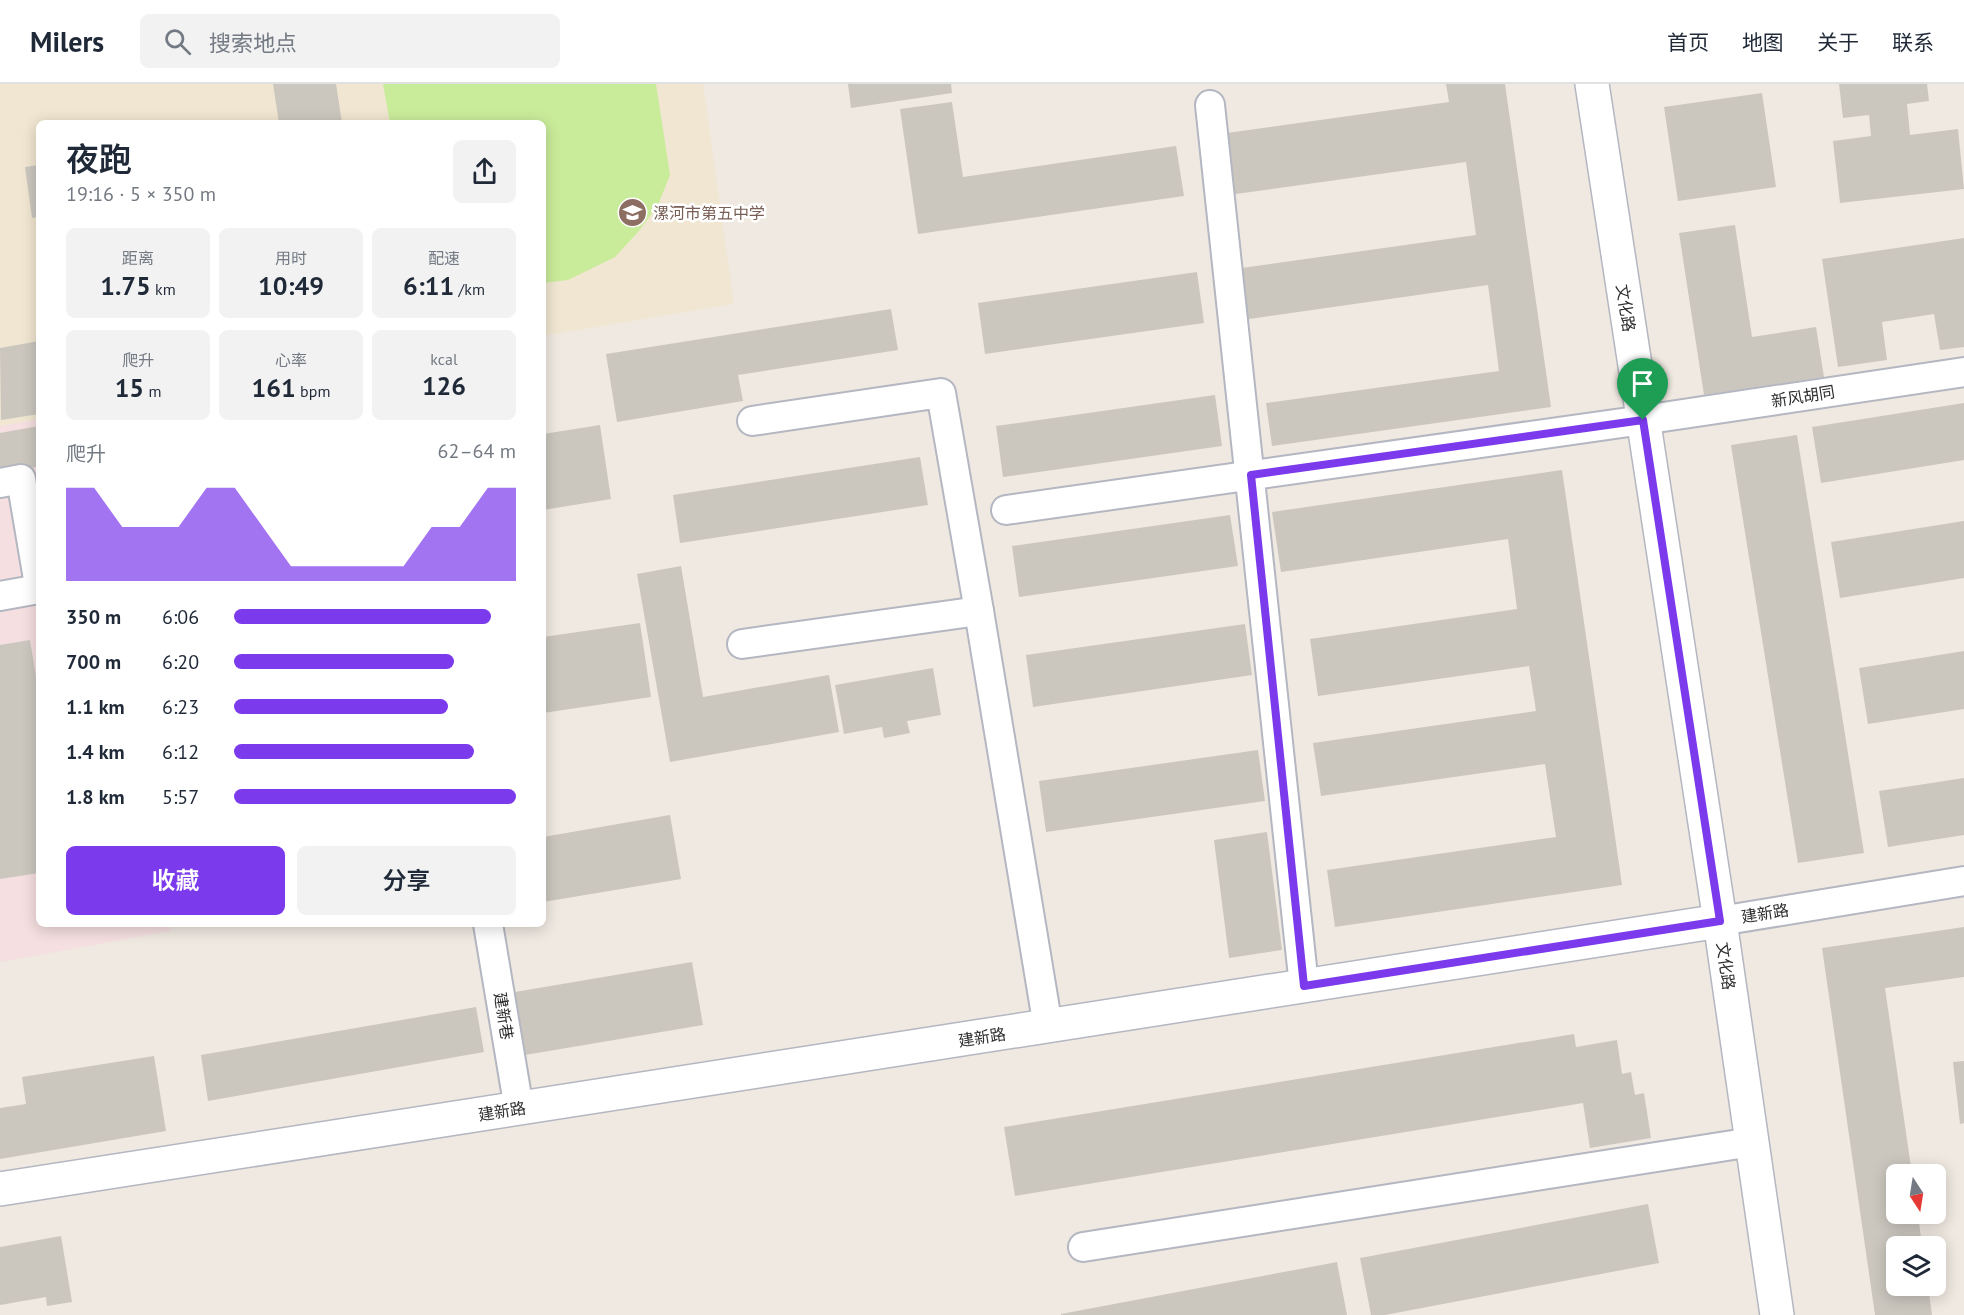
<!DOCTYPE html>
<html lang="zh">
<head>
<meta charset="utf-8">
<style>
	:root { --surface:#fff; --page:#f2f2f3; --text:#1f2937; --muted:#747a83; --line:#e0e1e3; --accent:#7c3aed }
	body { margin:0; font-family:"PT Sans","Noto Sans SC",sans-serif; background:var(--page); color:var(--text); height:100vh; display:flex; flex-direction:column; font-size:22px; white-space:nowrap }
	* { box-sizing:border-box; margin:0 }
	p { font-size:20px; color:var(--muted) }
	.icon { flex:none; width:33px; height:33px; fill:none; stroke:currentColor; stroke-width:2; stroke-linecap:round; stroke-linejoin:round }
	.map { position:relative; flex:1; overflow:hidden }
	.sheet { position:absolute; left:36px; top:36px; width:510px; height:807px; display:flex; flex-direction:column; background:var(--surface); border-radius:9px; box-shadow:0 3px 15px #0003 }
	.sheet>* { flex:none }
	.needle { width:39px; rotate:168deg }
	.controls { position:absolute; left:1886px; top:1080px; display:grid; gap:12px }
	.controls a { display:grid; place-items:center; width:60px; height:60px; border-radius:9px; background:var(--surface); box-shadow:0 3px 15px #0003; font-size:30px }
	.pin { position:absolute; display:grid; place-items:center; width:51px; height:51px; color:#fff; margin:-62px -26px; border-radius:50% 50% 50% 0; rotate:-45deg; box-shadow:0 0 6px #0007 }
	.pin .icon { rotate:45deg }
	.round { display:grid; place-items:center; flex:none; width:63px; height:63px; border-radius:9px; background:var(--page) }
	.overview { display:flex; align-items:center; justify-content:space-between; height:102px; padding:0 30px }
	h1 { font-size:33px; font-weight:600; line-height:45px }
	.metrics { display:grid; grid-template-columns:repeat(3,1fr); gap:9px; height:102px; padding:6px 30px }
	.metrics div { display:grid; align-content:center; border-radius:9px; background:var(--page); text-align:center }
	.metrics b { font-size:26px; font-weight:600 }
	.metrics small { font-size:16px; font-weight:400 }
	.metrics p { font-size:16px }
	.chart { height:168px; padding:12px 30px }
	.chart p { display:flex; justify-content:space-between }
	.chart svg { width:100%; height:108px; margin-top:6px; fill:var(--accent); opacity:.7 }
	.action { display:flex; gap:12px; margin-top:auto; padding:12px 30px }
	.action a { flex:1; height:69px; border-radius:9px; background:var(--accent); color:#fff; font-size:24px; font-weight:600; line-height:69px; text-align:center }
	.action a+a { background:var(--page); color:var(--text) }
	ul { padding:0 30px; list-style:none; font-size:20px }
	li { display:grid; grid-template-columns:96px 72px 1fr; align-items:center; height:45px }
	li i { height:15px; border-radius:8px; background:var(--accent) }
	header { display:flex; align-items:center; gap:36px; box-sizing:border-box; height:84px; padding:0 30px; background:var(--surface); border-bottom:2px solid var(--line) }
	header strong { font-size:28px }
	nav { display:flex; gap:33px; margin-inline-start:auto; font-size:21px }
	.search { width:420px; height:54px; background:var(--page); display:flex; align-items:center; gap:15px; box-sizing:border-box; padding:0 21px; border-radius:9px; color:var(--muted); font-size:22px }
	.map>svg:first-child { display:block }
</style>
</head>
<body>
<header>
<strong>Milers</strong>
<div class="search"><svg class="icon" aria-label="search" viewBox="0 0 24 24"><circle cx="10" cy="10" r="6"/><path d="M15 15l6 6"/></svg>搜索地点</div>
<nav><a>首页</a><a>地图</a><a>关于</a><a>联系</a></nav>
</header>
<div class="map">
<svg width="1964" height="1231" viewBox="0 0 1964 1231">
	<rect width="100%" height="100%" fill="#efe9e1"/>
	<polygon fill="#f0e6d1" points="0,0 703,0 734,220 543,252 543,39 39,39 39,335 0,342"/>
	<polygon fill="#f5dfe0" points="39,335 39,840 170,840 171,847 0,878 0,342"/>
	<polygon fill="#c9ec9a" points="383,0 656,0 670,91 658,121 638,148 615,173 568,196 543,199 543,39 390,39"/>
	<g fill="#cbc7bf">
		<polygon points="273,0 336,0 342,39 279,39"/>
		<polygon points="848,0 951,0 952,9 851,24"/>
		<polygon points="1446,0 1505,0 1551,323 1272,362 1266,319 1499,287 1488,201 1242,236 1235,185 1476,151 1466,78 1229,111 1220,50 1449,18"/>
		<polygon points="1839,0 1927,0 1929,17 1907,20 1910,51 1958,45 1964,105 1840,119 1833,57 1871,52 1869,31 1843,34"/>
		<polygon points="1762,9 1776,103 1678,117 1664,23"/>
		<polygon points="952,18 963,93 1176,62 1184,112 918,150 900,25"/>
		<polygon points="39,81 39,133 32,134 25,83"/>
		<polygon points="1735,141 1752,253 1816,243 1824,293 1704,311 1679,149"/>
		<polygon points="1964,154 1964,263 1940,266 1934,230 1882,238 1887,276 1838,283 1822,175"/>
		<polygon points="1197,188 1204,239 985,270 978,219"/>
		<polygon points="891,225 898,266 738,291 743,317 617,338 606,270"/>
		<polygon points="39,257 39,330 1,336 0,264"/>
		<polygon points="1215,311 1222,362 1003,393 996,342"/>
		<polygon points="1964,319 1964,376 1821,399 1812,343"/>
		<polygon points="600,341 611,415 543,426 543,350"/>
		<polygon points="39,342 39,389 37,383 0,389 0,349"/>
		<polygon points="1797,351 1864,769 1798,779 1731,361"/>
		<polygon points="920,373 928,421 680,459 673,411"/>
		<polygon points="1562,386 1622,801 1335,843 1327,786 1556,753 1545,680 1321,712 1313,659 1536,627 1529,582 1318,612 1310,555 1517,525 1508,455 1281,488 1272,428"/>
		<polygon points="1230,431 1238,482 1019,513 1012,462"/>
		<polygon points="1964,437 1964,494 1840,514 1831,458"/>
		<polygon points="681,482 703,613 829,591 839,648 670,678 637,490"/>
		<polygon points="640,539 651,613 543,629 543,553"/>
		<polygon points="1245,540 1252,591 1033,623 1026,571"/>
		<polygon points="30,556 39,611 39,789 0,795 0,561"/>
		<polygon points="1964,567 1964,625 1868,640 1859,584"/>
		<polygon points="933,584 941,631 907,637 910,649 884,654 882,643 844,650 835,601"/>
		<polygon points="1258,666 1265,717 1046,748 1039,697"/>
		<polygon points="1964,694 1964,751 1888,763 1879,707"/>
		<polygon points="670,731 681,795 543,818 543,753"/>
		<polygon points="1267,748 1282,866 1229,874 1214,756"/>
		<polygon points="1964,843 1964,893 1885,904 1912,1090 1896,1090 1896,1130 1918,1130 1922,1162 1896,1162 1896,1202 1928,1202 1932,1231 1875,1231 1822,864"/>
		<polygon points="692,878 703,941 525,971 515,908"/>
		<polygon points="476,923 484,968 208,1017 201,971"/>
		<polygon points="1574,950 1576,963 1617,956 1622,990 1631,988 1635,1011 1644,1009 1651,1054 1590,1064 1583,1019 1015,1112 1004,1043"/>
		<polygon points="154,972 166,1047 0,1075 0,1024 26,1020 22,993"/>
		<polygon points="1964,977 1964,1039 1960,1040 1953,978"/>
		<polygon points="1648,1120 1659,1179 1385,1231 1371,1231 1360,1174"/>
		<polygon points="61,1152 72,1218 47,1222 46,1213 0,1221 0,1163"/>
		<polygon points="1337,1178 1347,1231 1061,1231 1061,1230"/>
	</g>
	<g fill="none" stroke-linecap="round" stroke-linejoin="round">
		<defs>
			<g id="street">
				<polyline points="1210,21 1304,902"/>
				<polyline points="752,337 941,309 979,527 1048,943"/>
				<polyline points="0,399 21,395 39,501"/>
				<polyline points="1006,426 1643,336 1964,288"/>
				<polyline points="0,512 39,505"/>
				<polyline points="742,560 979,527"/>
				<polyline points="1720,837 1964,797"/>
				<polyline points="488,840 519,1025"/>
				<polyline points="1083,1163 1752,1058"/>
			</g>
			<g id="secondary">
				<polyline points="1592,0 1720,837 1777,1231"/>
				<polyline points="0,1105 1720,837"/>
			</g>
		</defs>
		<use href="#street" stroke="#b4b7c1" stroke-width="32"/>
		<use href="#secondary" stroke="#b4b7c1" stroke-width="36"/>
		<use href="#street" stroke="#fff" stroke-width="28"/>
		<use href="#secondary" stroke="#fff" stroke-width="33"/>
	</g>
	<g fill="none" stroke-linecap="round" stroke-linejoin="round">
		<defs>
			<polygon id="route" points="1643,336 1720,837 1304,902 1251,391"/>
		</defs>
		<use href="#route" stroke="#fff" stroke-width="12"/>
		<use href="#route" stroke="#7c3aed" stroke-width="8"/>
	</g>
	<defs>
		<symbol id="school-disc" viewBox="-11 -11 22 22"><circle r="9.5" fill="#8d6e63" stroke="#fff"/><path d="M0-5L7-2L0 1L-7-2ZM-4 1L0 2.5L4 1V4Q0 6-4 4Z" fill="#fff"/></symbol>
	</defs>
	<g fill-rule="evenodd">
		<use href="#school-disc" x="616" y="112" width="33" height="33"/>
	</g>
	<g text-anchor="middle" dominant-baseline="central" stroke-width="5" stroke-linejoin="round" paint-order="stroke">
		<g font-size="16" fill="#785e54" stroke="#fff" text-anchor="start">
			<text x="653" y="129">漯河市第五中学</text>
		</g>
		<g font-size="16" fill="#2e2e2e" stroke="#fff">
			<text transform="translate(1626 224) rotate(81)">文化路</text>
			<text transform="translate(1803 312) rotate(-9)">新风胡同</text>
			<text transform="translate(1765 829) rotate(-9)">建新路</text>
			<text transform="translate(1726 882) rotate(82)">文化路</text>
			<text transform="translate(504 932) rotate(81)">建新巷</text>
			<text transform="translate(982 953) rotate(-9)">建新路</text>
			<text transform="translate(502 1027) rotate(-9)">建新路</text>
		</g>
	</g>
</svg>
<div class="controls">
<a><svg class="needle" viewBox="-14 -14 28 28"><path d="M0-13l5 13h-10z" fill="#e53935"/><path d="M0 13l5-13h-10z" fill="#747a83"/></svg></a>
<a><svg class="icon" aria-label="layers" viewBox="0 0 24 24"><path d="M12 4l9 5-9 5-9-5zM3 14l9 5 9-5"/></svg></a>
</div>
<div class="pin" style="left:1643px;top:336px;background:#1e9e55"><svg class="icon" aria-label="arrive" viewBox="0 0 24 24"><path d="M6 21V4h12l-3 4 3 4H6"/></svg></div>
<section class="sheet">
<div class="overview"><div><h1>夜跑</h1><p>19:16 · 5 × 350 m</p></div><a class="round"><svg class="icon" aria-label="share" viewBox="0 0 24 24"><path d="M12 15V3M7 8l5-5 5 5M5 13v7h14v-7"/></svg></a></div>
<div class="metrics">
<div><p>距离</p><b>1.75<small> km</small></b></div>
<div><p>用时</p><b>10:49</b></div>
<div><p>配速</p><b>6:11<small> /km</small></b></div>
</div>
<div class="metrics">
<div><p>爬升</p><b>15<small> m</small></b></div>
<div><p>心率</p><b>161<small> bpm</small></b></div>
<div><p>kcal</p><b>126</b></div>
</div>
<div class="chart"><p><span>爬升</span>62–64 m</p>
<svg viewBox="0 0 160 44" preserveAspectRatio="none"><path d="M0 44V6L10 6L20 22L30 22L40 22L50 6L60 6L70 22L80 38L90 38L100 38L110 38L120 38L130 22L140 22L150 6L160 6V44z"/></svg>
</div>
<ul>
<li><b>350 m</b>6:06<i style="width:91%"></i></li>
<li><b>700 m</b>6:20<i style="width:78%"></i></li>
<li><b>1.1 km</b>6:23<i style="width:76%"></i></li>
<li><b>1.4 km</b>6:12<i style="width:85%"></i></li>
<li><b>1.8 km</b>5:57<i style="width:100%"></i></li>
</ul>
<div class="action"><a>收藏</a><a>分享</a></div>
</section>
</div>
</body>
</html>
